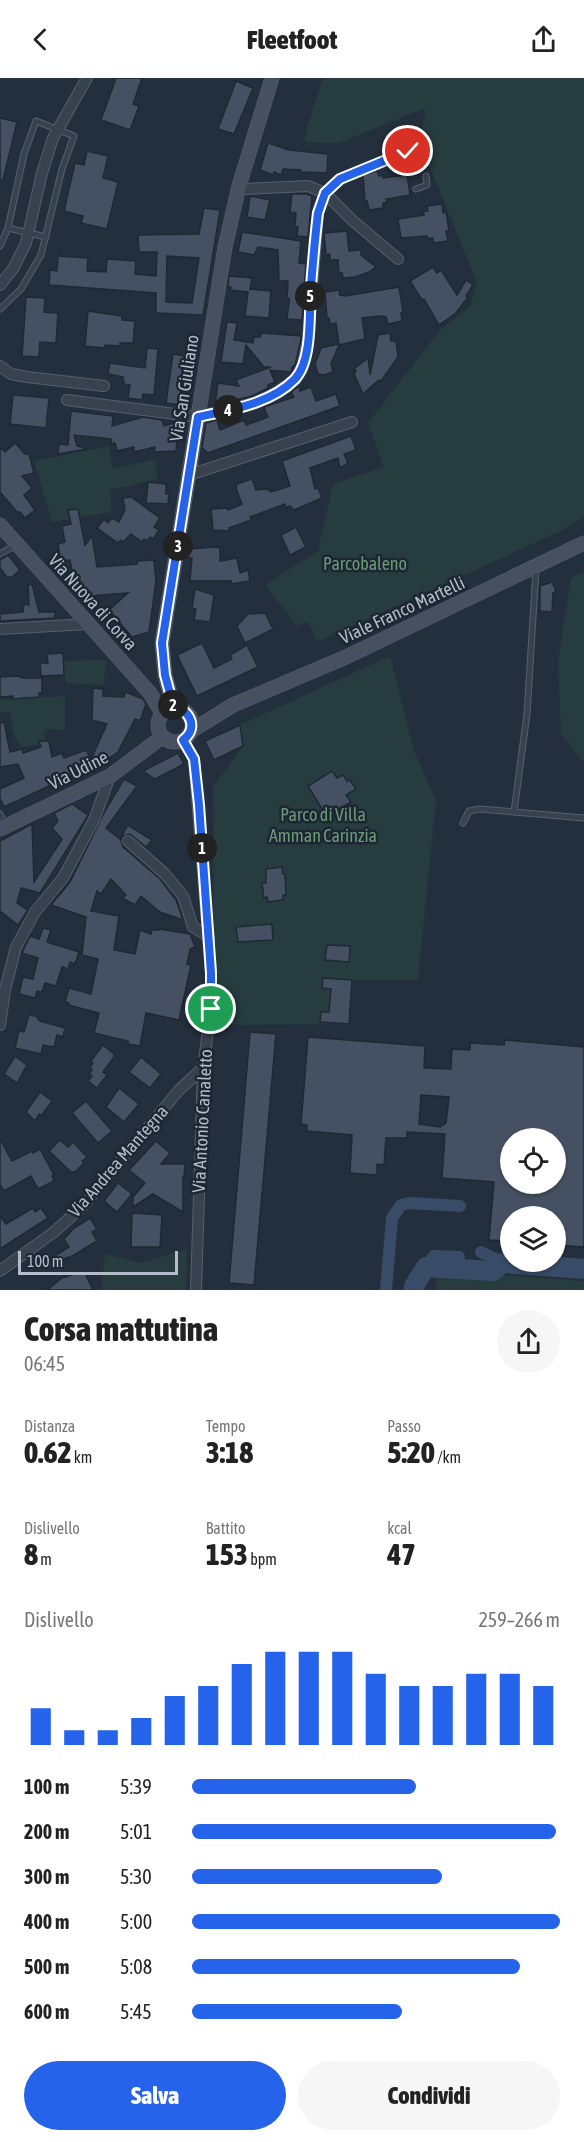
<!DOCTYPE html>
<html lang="it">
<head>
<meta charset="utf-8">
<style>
	:root { --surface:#fff; --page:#f6f6f6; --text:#222; --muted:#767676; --accent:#2563eb }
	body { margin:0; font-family:"Asap Condensed",sans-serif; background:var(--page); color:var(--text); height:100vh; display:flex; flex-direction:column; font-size:22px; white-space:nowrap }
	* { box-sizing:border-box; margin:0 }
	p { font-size:20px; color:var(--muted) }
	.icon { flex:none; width:33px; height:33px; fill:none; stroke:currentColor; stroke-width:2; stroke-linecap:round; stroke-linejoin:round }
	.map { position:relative; height:1212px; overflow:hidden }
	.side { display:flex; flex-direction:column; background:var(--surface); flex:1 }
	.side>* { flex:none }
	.buttons { position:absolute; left:500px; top:1050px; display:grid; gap:12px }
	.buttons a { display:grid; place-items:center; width:66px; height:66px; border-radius:50%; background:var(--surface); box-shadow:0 2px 4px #0004; font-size:30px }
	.scale { position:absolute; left:18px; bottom:15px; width:160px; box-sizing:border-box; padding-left:6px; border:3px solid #b4bcc9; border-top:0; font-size:16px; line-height:21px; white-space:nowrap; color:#b4bcc9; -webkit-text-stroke:4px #1d2633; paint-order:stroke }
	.pin { position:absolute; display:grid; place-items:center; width:51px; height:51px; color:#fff; margin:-26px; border:3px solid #fff; border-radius:50%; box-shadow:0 2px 6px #0007 }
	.km { position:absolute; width:30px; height:30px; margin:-15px; border-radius:50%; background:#222; color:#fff; font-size:16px; line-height:30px; text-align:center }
	.round { display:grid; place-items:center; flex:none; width:63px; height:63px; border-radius:32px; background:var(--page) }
	.head { display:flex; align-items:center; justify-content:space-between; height:102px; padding:0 24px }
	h1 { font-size:33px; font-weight:800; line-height:45px }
	.stats { display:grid; grid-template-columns:repeat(3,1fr); gap:9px; height:102px; padding:6px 24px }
	.stats div { display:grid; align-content:center }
	.stats b { font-size:30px; font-weight:800 }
	.stats small { font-size:16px; font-weight:400 }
	.stats p { font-size:16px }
	.chart { height:168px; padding:12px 24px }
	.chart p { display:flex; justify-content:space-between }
	.chart svg { width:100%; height:108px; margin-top:6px; stroke:var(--accent); stroke-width:6 }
	.primary-button { display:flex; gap:12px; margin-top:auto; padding:12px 24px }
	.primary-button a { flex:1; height:69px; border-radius:36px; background:var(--accent); color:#fff; font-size:24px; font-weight:800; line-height:69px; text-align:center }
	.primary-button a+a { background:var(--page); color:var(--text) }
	ul { padding:0 24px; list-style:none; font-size:20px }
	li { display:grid; grid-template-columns:96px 72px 1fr; align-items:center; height:45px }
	li i { height:15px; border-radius:8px; background:var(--accent) }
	header { display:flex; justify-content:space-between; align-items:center; height:78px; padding:0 24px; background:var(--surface); font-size:27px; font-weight:800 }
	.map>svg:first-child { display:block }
</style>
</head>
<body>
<header><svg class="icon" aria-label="back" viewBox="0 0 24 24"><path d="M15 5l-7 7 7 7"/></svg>Fleetfoot<svg class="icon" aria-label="share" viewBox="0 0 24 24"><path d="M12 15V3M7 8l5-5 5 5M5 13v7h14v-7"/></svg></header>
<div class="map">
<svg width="584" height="1212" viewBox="0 0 584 1212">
	<rect width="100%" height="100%" fill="#242f3e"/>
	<g fill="#263c3f">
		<polygon points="323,0 584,0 584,439 563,452 317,564 308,543 297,548 265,507 318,473 333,406 384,389 402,440 368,345 440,252 470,228 477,205 419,62 426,34 423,31 339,65 305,64 307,49"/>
		<polygon points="109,368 113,391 155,381 157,401 110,412 112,434 52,444 34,383"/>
		<polygon points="584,493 584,685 561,656 558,583 571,500"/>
		<polygon points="390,578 414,672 436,723 418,902 352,902 349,946 214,947 213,709 243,668 240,647"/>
		<polygon points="107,582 103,607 66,605 63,583"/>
		<polygon points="65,618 65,652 44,651 46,666 21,669 12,652 11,635 0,634 0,622"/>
		<polygon points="187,1171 186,1212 101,1212 105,1176 141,1185"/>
		<polygon points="443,1193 584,1203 584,1212 435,1212 437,1196"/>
	</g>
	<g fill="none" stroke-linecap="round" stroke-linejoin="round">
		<g stroke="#394c67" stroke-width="12">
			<polyline points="481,1174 503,1185"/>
			<polyline points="426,1189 434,1178 459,1179"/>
			<polyline points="386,1212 392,1140 401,1127 409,1125 460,1128"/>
		</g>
		<polyline stroke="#394c67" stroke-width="20" points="414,1212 414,1208 426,1189 493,1193 503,1185 584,1191"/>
	</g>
	<g fill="#455162" stroke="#1f2835" stroke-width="1.5" fill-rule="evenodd">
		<polygon points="116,0 142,0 133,26 139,28 130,52 101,42"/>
		<polygon points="236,3 253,10 234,56 218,51"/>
		<polygon points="0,40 17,44 3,102 0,102"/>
		<polygon points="268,65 289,72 328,76 327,95 301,94 301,92 283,91 281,97 274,94 273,97 260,92"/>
		<polygon points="87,73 108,78 103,100 118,104 107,151 81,145 83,138 64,133 75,85 84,87"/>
		<polygon points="377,93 379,98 383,97 383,100 407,97 410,117 386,121 387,124 383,125 383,130 369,132 367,123 365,123 363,97"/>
		<polygon points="292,116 307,116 312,118 308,159 297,158 298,149 295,148 296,135 290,134"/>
		<polygon points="250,118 270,122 265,142 247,139"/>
		<polygon points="442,126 443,135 446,134 449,153 446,153 448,163 433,165 433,160 428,161 427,158 401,160 398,141 424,137 423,134 428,133 427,128"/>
		<path d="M204,130l16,2 -17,105 -47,-2v-20l-107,-8 1,-15 7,1 1,-15 30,2 -1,13 19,1 1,-13 29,2 -1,13 21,2 1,-24h-18l-1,-17 61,-1zM167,178l32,2 -7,45 -26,-1z"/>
		<polygon points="347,153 349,173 361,172 361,177 376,189 369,194 355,199 343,200 342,195 339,195 338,182 330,182 330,176 326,177 324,155"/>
		<polygon points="242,154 301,163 299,185 306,186 302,242 287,241 289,225 289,220 287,220 288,203 279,203 278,172 258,169 254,177 238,174"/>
		<polygon points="433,189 437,195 441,192 457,217 466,202 473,207 466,218 468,219 455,236 439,247 424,221 422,222 410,203"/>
		<polygon points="229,198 252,200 250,211 271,213 269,240 245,238 248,214 230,212 231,209 228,209"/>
		<polygon points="399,209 403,234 401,235 402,243 388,246 386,239 381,238 362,240 365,261 339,267 331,286 333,294 324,297 318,296 315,286 321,270 339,266 336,245 330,246 329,240 327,240 325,214 339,212 340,217 345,218"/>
		<polygon points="26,219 45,220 44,234 58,235 56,265 40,264 39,279 22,278"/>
		<polygon points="88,233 122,238 122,242 135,243 133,265 120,265 120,268 105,267 105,270 85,268"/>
		<polygon points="227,244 237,245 234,262 253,265 254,259 260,259 262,255 301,258 301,261 295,287 292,289 291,294 270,292 275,304 268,307 268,310 252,318 215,327 218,305 239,308 236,302 271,289 264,289 246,267 243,286 221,284"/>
		<polygon points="390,255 391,263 396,263 398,279 381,303 379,302 363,316 354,296 356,293 354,291 368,280 370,297 378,257"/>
		<polygon points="147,270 158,271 154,317 143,316 142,322 128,320 130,307 124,306 123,299 108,296 110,285 145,290"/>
		<polygon points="173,276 190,279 189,301 183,300 180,327 166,325"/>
		<polygon points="299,308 300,313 311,309 316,323 336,316 340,328 208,375 202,370 206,345 217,342 220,352 244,342 246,347 268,339 264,329 294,319 291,314"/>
		<polygon points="13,317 49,320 46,350 10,346"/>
		<polygon points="71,333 113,338 112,348 143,339 162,342 164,348 176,344 178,348 176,373 157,374 154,374 155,369 134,374 134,369 117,373 115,365 111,366 111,361 74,357 77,368 87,371 58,376 59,366 68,367"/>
		<polygon points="351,358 356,372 344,376 348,385 340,390 338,380 310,390 315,411 318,410 322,420 294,432 290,428 286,430 285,426 250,439 251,442 229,450 229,453 213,452 211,431 227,430 228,432 242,426 236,410 237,406 252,401 256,412 267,411 271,414 290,408 282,383"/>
		<polygon points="15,365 25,376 29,376 34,395 22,398 32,410 24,417 35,432 25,440 20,434 18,435 0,414 0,369 5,374"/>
		<polygon points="148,404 166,406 166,416 169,416 168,426 146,425"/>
		<polygon points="131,419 160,440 154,449 159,452 153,461 150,459 147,463 144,461 142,464 131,456 123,464 121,462 118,465 97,450 104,441 108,445 112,440 119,444 125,432 123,420"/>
		<polygon points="78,431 85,467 92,458 97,489 137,486 137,483 154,482 156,503 149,554 132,559 109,532 128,515 91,518 82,524 79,519 75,509 70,482 61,484 58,466 65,464 62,448 71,446 68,432"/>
		<polygon points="296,449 306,469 290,477 281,457"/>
		<polygon points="216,469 220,470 220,483 237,480 240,495 248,492 250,503 232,506 231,503 190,503 192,480 188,480 188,471"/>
		<polygon points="8,477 20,492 12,499 7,499 0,490 0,482"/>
		<polygon points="552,504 556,513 553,515 552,534 540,533 540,508"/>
		<polygon points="32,506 39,534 55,534 55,540 0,543 0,536 23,534 24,526 29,527 28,507"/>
		<polygon points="195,511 214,517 210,544 194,542 196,531 192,530"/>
		<polygon points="265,535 273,551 245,565 237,548 248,536"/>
		<polygon points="202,565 214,590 232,581 230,577 247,567 258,589 197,618 177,577"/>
		<polygon points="63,575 64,597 41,598 40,585 48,585 47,576"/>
		<polygon points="18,598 23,600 42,600 42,615 39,615 39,619 13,621 13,618 0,619 0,599"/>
		<polygon points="93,610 103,611 103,618 124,619 125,614 143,621 146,626 140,643 135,641 118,674 109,680 4,729 0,720 0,711 24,700 18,686 0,689 0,645 4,644 10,674 22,671 23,675 41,669 39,663 49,663 52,679 62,675 64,680 86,672 91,681 107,646 92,642"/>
		<polygon points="240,647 243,668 214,682 205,663"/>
		<polygon points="178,675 184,686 155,701 143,693"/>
		<polygon points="332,693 337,700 343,697 347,703 350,702 356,711 346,717 351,724 327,739 308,708"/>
		<polygon points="124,701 137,708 106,750 120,761 128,747 152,762 146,769 130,756 123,758 121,762 123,769 160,801 176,822 183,842 160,834 141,818 135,827 122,820 126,817 111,801 101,816 97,813 91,833 119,838 114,872 135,876 140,852 151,856 152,852 159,852 159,851 190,856 195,869 190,871 187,886 191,887 179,942 146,935 140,968 128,966 128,963 94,955 99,935 68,927 69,925 65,924 69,910 91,916 98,881 82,877 86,839 51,827 70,804 105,733"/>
		<polygon points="72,726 88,737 87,739 40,815 21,810 17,825 28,832 18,847 0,833 0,763 32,746 34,804 62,761 52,750 58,743 54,735"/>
		<polygon points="282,789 283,796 285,796 286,817 283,817 283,822 268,824 267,819 264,820 262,805 266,805 266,791"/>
		<polygon points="272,846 273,862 238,864 236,849"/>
		<polygon points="43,850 51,852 47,864 79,874 75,886 70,884 68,891 62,889 56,908 45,905 42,914 37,913 35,920 19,916 23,899 33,901 38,880 22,875 30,858 39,861"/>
		<polygon points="327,867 350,868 349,884 325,882"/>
		<polygon points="323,900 352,902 349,946 320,944 321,934 329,934 331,911 322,910"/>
		<polygon points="29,937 36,938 40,943 65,950 63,959 57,957 54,969 43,967 41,976 15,970 19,953 24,954"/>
		<polygon points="250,954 276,956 254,1207 229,1205"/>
		<path d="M308,959l117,9 -1,22 27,1 1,-20 18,1v-7l34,2 1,-5 79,7v200l-29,-2v-29h-45v25l-21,-1 5,-58 -52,-4 3,-44 -38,-2v6h-21l-2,27 -7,-1v11l-27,-2 2,-38 -45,-4v-6l-6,-1zM421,1017l28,2 -3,26 -6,4 -21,-3zM510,1060h45v46h-45z"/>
		<polygon points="103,967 114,976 114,979 103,994 107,997 97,1010 88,1003 92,998 89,996 92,992 90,990 93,985 91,983"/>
		<polygon points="15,978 27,987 17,1005 4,996"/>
		<polygon points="141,979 161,996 150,1010 129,994"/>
		<polygon points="119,1010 139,1026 124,1044 106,1029"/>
		<polygon points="40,1014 52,1023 42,1037 39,1036 35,1043 26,1034"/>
		<polygon points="86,1023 112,1053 98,1065 72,1035"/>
		<polygon points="0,1061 12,1083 32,1073 33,1075 40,1071 54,1097 52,1098 54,1103 38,1111 31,1098 4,1113 0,1107"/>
		<polygon points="60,1062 68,1069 73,1064 87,1079 82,1083 84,1085 75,1094 71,1094 49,1073"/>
		<polygon points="156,1063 170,1075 161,1086 185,1086 184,1099 183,1099 183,1134 153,1116 133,1129 133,1119 145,1105 129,1092"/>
		<polygon points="118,1105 132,1116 117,1134 104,1123"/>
		<polygon points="33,1130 35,1134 41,1130 48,1140 0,1171 0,1138 6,1146"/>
		<polygon points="132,1135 162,1137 160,1169 131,1169"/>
		<polygon points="90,1140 97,1151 92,1154 97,1163 69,1180 68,1179 48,1190 45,1184 69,1169 64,1161 73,1151"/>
		<polygon points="84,1193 93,1212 47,1212 62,1200"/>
	</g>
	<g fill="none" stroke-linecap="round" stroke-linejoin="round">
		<defs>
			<g id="lane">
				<polyline points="416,111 427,107 426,98"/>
				<path d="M325,115l15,-14 68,-28c8,2 12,4 14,12"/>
				<polyline points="8,150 46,159"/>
				<polyline points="0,168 8,150 24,76 36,43 74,58 62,91 41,177 21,211 0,231"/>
				<polyline points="0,476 16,467"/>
				<polyline points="514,734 527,636 536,491"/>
				<polyline points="0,736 6,748"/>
				<polyline points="463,745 469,733 480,731 584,740"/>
			</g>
			<g id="street">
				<polyline points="239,108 246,111 308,108 325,115 352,142 398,181"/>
				<polyline points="0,207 13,191 26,165 42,95 53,60 87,0"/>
				<polyline points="0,288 11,296 27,299 104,308"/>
				<polyline points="67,322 198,339 254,325 274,316 295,302 302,290 308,262 318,134 325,115"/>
				<polyline points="189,397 352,344"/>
				<polyline points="0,551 88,546"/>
				<polyline points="183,662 194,681 211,895 211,931 203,990 196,1212"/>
				<polyline points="128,763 165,796 183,818 193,849 209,859"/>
				<polyline points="0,947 5,912 16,869 35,834 63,800 94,742 110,698"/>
				<polyline points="0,1193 54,1154 84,1127 179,1012 203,990"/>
			</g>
			<g id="secondary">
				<polyline points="0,447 150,615 162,635"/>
				<polyline points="174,630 165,597 162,565 225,169 239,108 272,0"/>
				<circle cx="175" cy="647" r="17"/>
				<polyline points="191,653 233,627 346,579 584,465"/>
				<polyline points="0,751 110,698 162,659"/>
			</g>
		</defs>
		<use href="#lane" stroke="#565f6c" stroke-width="7"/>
		<use href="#street" stroke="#565f6c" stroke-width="12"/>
		<use href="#secondary" stroke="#565f6c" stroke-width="15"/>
		<use href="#lane" stroke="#38414e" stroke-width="5"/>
		<use href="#street" stroke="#38414e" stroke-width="10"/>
		<use href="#secondary" stroke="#465061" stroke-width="14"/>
	</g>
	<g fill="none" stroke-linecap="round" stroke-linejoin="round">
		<defs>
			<path id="route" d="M211,931v-36l-12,-168 -5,-46 -11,-19c11,-8 11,-20 1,-29l-10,-3 -9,-33 -3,-32 36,-226c32,-7 73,-13 97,-38 18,-19 14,-68 16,-93 2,-25 4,-49 7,-73l7,-20 15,-14 68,-28"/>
		</defs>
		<use href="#route" stroke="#fff" stroke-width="12"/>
		<use href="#route" stroke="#2563eb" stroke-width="8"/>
	</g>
	<g text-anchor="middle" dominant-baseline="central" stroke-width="5" stroke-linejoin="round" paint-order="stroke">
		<g font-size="18" fill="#b4bcc9" stroke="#1d2633">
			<text transform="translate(184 310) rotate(-81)">Via San Giuliano</text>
			<text transform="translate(93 524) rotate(48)">Via Nuova di Corva</text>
			<text transform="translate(402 532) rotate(-25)">Viale Franco Martelli</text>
			<text transform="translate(78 692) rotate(-27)">Via Udine</text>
			<text transform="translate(202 1043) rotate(-87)">Via Antonio Canaletto</text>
			<text transform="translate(118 1083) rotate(-49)">Via Andrea Mantegna</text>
		</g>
		<g font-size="18" fill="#6b9a76" stroke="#1d2633">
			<text x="365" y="485">Parcobaleno</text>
			<text x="323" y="736">Parco di Villa<tspan x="323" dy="21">Amman Carinzia</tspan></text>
		</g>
	</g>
</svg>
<div class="buttons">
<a><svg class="icon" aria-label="locate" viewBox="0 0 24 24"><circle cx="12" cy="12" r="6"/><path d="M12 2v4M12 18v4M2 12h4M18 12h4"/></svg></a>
<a><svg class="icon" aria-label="layers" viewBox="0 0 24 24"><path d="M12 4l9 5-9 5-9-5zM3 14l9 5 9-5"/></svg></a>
</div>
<div class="scale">100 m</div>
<div class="pin" style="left:211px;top:931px;background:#1e9e55"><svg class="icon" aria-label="arrive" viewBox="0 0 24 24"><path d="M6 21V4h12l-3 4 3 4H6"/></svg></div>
<div class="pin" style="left:408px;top:73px;background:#d93025"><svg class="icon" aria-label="check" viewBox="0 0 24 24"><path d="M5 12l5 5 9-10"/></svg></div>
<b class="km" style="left:202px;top:770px">1</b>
<b class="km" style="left:173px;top:627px">2</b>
<b class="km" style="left:178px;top:468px">3</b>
<b class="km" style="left:228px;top:332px">4</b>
<b class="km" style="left:310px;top:218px">5</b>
</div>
<section class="side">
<div class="head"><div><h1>Corsa mattutina</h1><p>06:45</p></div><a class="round"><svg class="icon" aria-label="share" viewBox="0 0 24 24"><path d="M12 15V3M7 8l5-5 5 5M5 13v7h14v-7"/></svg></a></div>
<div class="stats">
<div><p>Distanza</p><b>0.62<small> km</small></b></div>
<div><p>Tempo</p><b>3:18</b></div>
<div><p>Passo</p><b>5:20<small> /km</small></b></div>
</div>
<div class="stats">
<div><p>Dislivello</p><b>8<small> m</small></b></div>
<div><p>Battito</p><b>153<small> bpm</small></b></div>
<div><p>kcal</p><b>47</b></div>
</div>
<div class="chart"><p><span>Dislivello</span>259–266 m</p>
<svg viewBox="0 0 160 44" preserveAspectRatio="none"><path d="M5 44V29M15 44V38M25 44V38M35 44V33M45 44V24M55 44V20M65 44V11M75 44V6M85 44V6M95 44V6M105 44V15M115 44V20M125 44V20M135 44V15M145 44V15M155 44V20"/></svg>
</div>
<ul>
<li><b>100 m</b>5:39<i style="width:61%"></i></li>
<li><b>200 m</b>5:01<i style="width:99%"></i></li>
<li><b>300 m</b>5:30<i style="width:68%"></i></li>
<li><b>400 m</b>5:00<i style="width:100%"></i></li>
<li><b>500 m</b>5:08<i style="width:89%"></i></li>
<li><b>600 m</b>5:45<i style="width:57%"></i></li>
</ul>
<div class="primary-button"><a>Salva</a><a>Condividi</a></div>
</section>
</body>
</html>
